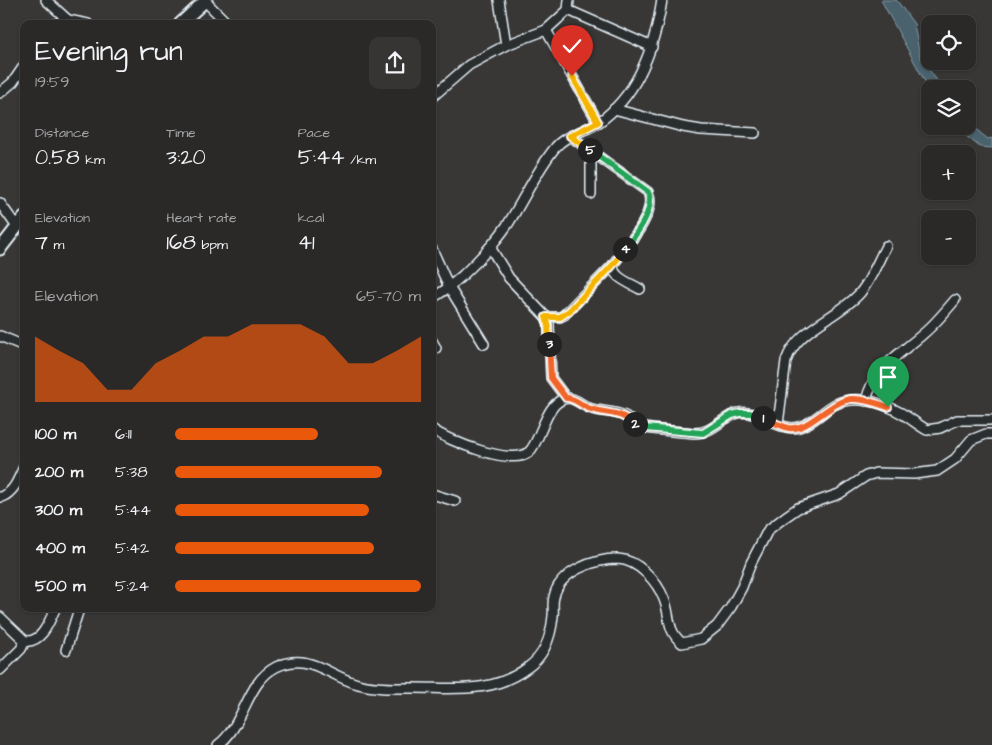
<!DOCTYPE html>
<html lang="en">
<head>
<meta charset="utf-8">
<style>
	:root { --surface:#2a2928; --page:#363534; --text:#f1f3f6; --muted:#a5a6a8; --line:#464545; --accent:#ea580c }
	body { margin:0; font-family:"Architects Daughter",sans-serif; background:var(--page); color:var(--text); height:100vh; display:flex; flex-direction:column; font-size:19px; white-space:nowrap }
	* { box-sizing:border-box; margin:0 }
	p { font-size:16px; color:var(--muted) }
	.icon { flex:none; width:28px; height:28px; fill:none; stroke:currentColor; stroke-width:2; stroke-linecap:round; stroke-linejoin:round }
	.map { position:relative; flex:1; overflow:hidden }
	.side { position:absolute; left:20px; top:20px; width:416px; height:592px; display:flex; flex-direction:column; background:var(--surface); border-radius:10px; box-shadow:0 1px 4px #0004,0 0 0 1px var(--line) }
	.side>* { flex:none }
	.buttons { position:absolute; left:921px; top:15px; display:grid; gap:10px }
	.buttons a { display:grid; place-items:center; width:55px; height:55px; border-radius:10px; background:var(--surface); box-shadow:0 1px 4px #0004,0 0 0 1px var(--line); font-size:25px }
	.pin { position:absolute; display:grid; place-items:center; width:42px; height:42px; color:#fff; margin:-51px -21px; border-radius:50% 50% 50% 0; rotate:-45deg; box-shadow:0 0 5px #0007 }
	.pin .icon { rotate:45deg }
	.km { position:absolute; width:25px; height:25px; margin:-12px; border-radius:50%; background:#222; color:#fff; font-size:14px; line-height:25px; text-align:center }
	.round { display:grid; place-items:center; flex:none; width:52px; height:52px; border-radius:10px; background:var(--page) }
	.overview { display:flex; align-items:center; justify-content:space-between; height:85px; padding:0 15px }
	h1 { font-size:28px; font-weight:600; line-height:38px }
	.metrics { display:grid; grid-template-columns:repeat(3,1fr); gap:8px; height:85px; padding:5px 15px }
	.metrics div { display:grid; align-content:center }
	.metrics b { font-size:21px; font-weight:600 }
	.metrics small { font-size:14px; font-weight:400 }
	.metrics p { font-size:14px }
	.chart { height:140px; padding:10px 15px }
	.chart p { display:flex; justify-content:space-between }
	.chart svg { width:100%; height:90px; margin-top:5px; fill:var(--accent); opacity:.7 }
	ul { padding:0 15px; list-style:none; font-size:16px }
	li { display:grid; grid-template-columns:80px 60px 1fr; align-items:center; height:38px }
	li i { height:12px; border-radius:6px; background:var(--accent) }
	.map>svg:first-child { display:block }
</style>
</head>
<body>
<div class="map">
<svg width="992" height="745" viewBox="0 0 992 745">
	<rect width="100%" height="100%" fill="#383736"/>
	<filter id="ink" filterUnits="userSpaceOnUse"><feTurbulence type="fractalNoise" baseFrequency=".02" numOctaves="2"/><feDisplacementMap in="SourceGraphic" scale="10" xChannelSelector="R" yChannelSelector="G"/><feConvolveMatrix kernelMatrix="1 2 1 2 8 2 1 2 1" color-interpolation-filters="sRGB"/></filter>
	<g filter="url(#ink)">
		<g fill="#49626e" stroke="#899ba5">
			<polygon points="881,0 896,0 898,2 914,24 920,57 943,89 930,89 930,91"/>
			<polygon points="968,118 979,132 988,139 992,138 992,148 980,147 956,128 955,126 968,126"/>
		</g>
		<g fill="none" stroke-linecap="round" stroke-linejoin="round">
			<defs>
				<g id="minor">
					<polyline points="46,0 68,20"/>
					<polyline points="499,0 506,45"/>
					<polyline points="205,1 228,24"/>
					<polyline points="568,10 652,47"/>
					<polyline points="55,24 68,20 88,24"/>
					<polyline points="546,30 598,122"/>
					<polyline points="0,93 13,82 24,66"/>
					<polyline points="432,97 469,65 506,45 546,30 568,10 569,0"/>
					<polyline points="614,109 683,127 701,130 755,133"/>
					<path d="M570,136l78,56c10,21 -22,55 -34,71 -5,13 16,20 26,26"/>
					<polyline points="591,151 591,194"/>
					<polyline points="0,203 17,227"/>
					<polyline points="490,247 509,278 546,317 549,324 551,378 566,398"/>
					<polyline points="432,249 449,287 484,344"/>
					<path d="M432,298c12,-6 21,-14 31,-23 17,-16 32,-32 45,-51 16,-25 28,-52 46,-75 11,-15 31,-17 45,-27 40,-28 56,-76 63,-122"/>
					<polyline points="546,317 560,317 564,315 612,266"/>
					<polyline points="0,336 24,346"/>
					<polyline points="432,341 436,348"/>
					<path d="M866,401c8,-34 32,-45 57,-67 12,-10 22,-22 32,-34"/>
					<path d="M778,424l8,-63c11,-33 52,-43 74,-68 11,-13 18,-32 26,-47"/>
					<path d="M432,429c16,12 81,38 97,23 13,-12 16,-52 39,-54 8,0 16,9 24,11 10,3 23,2 33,7 6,4 9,9 16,11 16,4 36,4 53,6 20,0 26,-15 44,-20 19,-4 36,15 55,15 14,-1 25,-12 36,-20 21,-15 51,-7 72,5 9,5 17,12 26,17l13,-2 17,-8h35"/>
					<polyline points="432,494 455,501"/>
					<path d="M0,497h2c13,-6 16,-18 22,-30"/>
					<path d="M0,617l25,24c17,2 24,-19 30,-32"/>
					<polyline points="66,650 79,609"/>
					<polyline points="0,670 21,649 25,641"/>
					<path d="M218,745c27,-20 28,-63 58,-78 33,-16 52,9 82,17 18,5 38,4 56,4 41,0 78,6 113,-20 18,-12 24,-31 26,-52 1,-7 -1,-13 1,-19 5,-26 41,-38 64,-38 20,1 39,22 46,40 7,17 2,31 18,44l19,-4 16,-13 14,-19 11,-20 9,-24 17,-33 17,-13 13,-9 41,-14 27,-18 10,-3 38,1 23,-3 18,-12 16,-19 15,-6h6"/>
				</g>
				<g id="tertiary">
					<polyline points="180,24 206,0"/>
					<polyline points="0,249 24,218"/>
				</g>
			</defs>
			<use href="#minor" stroke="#e8f1f8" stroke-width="12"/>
			<use href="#tertiary" stroke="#e8f1f8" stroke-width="15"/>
			<use href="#minor" stroke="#2a2d2e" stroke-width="9"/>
			<use href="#tertiary" stroke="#2a2d2e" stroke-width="11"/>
		</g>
	</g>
	<g fill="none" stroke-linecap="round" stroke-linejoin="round" filter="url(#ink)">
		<defs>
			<path id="split-1" d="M763,418c8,3 17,8 26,10 21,3 39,-26 62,-29 12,-1 26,4 37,8"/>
			<polyline id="split-2" points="635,424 644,428 703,433 732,415 740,413 750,413 763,418"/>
			<path id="split-3" d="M549,344l2,34 15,20c10,0 15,8 25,11 20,6 25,1 44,15"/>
			<polyline id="split-4" points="549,344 548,324 546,317 560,317 569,311 612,266 625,249"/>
			<path id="split-5" d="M590,150l58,42c8,17 -13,44 -23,57"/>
			<polyline id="split-6" points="572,76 598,122 570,136 590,150"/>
		</defs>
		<use href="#split-1" stroke="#fff" stroke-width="10"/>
		<use href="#split-2" stroke="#fff" stroke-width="10"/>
		<use href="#split-3" stroke="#fff" stroke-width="10"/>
		<use href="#split-4" stroke="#fff" stroke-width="10"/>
		<use href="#split-5" stroke="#fff" stroke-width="10"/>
		<use href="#split-6" stroke="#fff" stroke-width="10"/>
		<use href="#split-1" stroke="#f0652b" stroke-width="6"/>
		<use href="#split-2" stroke="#22a559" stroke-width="6"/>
		<use href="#split-3" stroke="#f0652b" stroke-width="6"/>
		<use href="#split-4" stroke="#f5b400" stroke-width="6"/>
		<use href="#split-5" stroke="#22a559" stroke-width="6"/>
		<use href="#split-6" stroke="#f5b400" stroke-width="6"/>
	</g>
</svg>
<div class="buttons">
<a><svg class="icon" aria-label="locate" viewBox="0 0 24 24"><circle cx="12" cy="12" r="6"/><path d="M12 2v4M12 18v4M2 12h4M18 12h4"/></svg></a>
<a><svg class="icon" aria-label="layers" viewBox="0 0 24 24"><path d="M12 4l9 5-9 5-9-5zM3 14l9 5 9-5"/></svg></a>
<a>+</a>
<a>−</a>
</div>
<div class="pin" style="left:888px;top:407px;background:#1e9e55"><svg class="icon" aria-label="arrive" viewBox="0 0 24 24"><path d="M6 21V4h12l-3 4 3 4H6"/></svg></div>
<div class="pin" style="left:572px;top:76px;background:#d93025"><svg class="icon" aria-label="check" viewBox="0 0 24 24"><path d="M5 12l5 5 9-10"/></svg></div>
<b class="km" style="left:763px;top:418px">1</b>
<b class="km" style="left:635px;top:424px">2</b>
<b class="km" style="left:549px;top:344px">3</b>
<b class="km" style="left:625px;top:249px">4</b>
<b class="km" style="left:590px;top:150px">5</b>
<section class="side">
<div class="overview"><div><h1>Evening run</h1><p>19:59</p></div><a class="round"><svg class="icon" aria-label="share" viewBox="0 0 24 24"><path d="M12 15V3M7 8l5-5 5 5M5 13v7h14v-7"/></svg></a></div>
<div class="metrics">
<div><p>Distance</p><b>0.58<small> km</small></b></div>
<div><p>Time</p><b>3:20</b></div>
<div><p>Pace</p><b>5:44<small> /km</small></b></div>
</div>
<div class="metrics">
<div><p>Elevation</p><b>7<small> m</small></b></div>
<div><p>Heart rate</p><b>168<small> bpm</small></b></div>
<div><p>kcal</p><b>41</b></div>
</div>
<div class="chart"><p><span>Elevation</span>65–70 m</p>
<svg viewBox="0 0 160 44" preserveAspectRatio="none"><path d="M0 44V12L10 19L20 25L30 38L40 38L50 25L60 19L70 12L80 12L90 6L100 6L110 6L120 12L130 25L140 25L150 19L160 12V44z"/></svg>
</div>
<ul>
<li><b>100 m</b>6:11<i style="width:58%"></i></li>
<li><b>200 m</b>5:38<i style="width:84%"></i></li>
<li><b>300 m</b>5:44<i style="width:79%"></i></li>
<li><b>400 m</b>5:42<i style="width:81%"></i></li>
<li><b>500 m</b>5:24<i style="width:100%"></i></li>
</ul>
</section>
</div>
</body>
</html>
